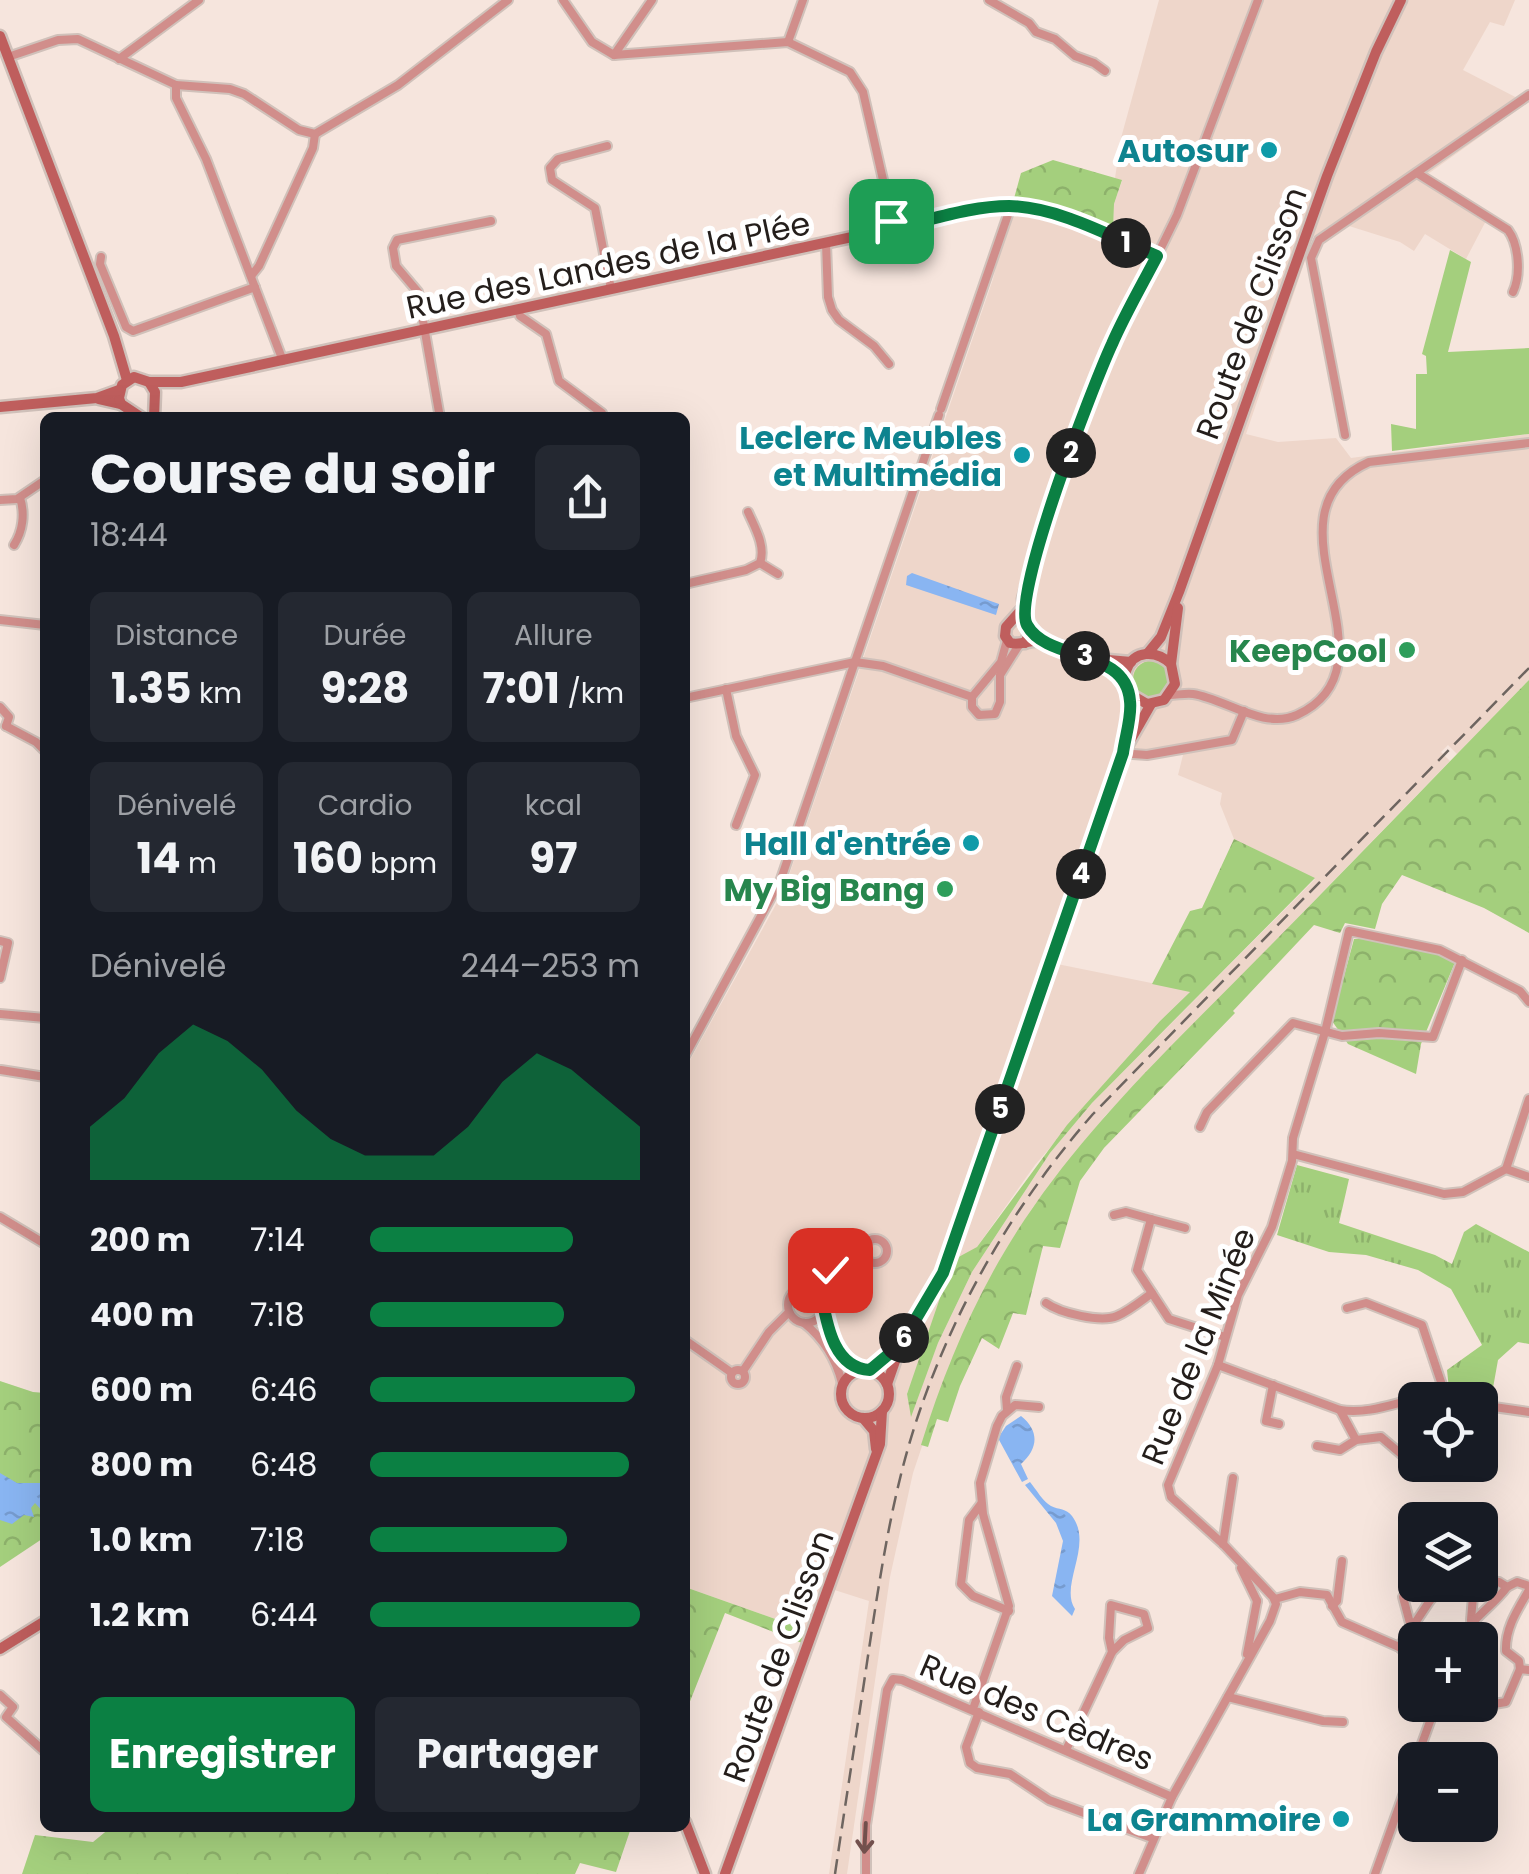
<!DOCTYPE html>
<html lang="fr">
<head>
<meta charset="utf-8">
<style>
	:root { --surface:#171b24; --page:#242831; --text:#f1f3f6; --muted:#9ea1a6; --accent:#0b8043 }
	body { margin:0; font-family:Poppins,sans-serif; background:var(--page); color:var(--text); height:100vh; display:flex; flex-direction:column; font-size:38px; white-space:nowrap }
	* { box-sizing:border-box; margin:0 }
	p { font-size:32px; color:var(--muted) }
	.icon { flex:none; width:55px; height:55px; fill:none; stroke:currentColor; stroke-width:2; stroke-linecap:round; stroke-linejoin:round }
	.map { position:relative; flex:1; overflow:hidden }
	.details { position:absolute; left:40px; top:412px; width:650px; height:1420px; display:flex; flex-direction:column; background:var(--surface); border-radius:15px; box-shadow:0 10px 40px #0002 }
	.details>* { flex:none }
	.buttons { position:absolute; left:1398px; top:1382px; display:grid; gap:20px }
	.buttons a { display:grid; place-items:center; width:100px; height:100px; border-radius:15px; background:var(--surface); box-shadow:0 10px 40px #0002; font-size:50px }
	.pin { position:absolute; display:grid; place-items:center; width:85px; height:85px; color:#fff; margin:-42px; border-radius:20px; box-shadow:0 5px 15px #0006 }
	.km { position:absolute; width:50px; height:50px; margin:-25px; border-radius:50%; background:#222; color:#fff; font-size:28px; line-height:50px; text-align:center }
	.round { display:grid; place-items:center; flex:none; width:105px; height:105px; border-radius:15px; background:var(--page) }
	.head { display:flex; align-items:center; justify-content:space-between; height:170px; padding:0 50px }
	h1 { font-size:55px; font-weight:700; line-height:75px }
	.metrics { display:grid; grid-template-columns:repeat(3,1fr); gap:15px; height:170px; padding:10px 50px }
	.metrics div { display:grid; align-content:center; border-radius:15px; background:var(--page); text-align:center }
	.metrics b { font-size:42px; font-weight:700 }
	.metrics small { font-size:28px; font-weight:400 }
	.metrics p { font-size:28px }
	.chart { height:280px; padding:20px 50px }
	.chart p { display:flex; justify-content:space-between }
	.chart svg { width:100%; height:180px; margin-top:10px; fill:var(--accent); opacity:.7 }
	.primary-button { display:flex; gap:20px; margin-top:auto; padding:20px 50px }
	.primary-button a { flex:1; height:115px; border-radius:15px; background:var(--accent); color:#fff; font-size:40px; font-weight:700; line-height:115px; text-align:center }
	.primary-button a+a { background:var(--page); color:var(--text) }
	ul { padding:0 50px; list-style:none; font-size:32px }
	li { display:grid; grid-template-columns:160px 120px 1fr; align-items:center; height:75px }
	li i { height:25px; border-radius:12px; background:var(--accent) }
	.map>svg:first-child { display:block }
</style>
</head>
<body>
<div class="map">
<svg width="1529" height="1874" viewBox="0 0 1529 1874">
	<defs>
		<pattern id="forest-crowns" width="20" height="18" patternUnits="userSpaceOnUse" patternTransform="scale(2.5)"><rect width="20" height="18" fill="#a4cf7d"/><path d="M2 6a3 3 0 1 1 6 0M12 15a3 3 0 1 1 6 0" fill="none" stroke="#8db16b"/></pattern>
		<pattern id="park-tufts" width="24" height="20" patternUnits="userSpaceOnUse" patternTransform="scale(2.5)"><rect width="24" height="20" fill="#a4cf7d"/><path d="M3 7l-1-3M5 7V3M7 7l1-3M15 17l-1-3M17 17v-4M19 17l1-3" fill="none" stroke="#8db16b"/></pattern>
		<pattern id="water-ripples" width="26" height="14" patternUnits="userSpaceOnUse" patternTransform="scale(2.5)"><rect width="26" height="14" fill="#89b5f2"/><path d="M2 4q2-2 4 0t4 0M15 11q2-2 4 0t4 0" fill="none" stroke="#769bcf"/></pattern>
	</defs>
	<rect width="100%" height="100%" fill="#f6e5dd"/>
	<path fill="#eed6ca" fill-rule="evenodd" d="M1159,0h356l-11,26 -14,-4 -27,48 64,33 -99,71 27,21 34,20 -23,44 -41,-25 -11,17 -14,-9 -51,-16 -24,17 -12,-6 -67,197 32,8 58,-4 15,20 178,-24v246l-72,74 -9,-9 -7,7 9,9 -345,355 -72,91 -31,49 -52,107 -37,110 -23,104 -43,297h-18l40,-273 -47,-15 -16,44 -121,-43v-518l99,-179 209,-611 20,-77 32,5 68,23 1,-26 8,-23 -7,-3 6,-40zM1183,755l-5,20 44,18 -2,11 14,35 81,40 -223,224 -42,50 -78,119 -34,71 -27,71 -4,-21 70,-146 58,-82 125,-144 31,-30 -134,-27 68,-207z"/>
	<g fill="#a4cf7d">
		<polygon points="1450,250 1471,262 1448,352 1529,348 1529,434 1392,451 1391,424 1416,429 1416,374 1427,374 1426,356 1422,354"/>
		<circle cx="1151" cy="679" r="18"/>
	</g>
	<g fill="url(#forest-crowns)">
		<polygon points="1053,160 1122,180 1114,204 1113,231 1045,207 1013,202 1021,173"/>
		<path d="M1529,680v253l-45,-25 -82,-33 -20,29 -7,25 -30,-6 -5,10 -26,-8 -81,86 2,2 -131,135 -24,33 -20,67 -17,-2 -17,69 -13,-2 -14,36 -17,-11 -22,48 -12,36 -11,-3 -9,28 -7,-2c26,-84 62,-167 113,-239 67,-96 154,-176 235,-259 87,-88 173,-178 260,-267z"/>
		<polygon points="1234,839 1315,878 1092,1103 1050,1153 972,1272 938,1343 911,1417 907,1394 953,1260 977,1247 1067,1125 1160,1021 1190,992 1152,984 1190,911 1202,908"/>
		<polygon points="1354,939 1388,939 1456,960 1421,1044 1416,1074 1348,1044 1332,1021"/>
		<polygon points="0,1381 33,1392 45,1393 45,1537 0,1567"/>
		<polygon points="685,1587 806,1630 802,1643 725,1613 685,1714"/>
		<polygon points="110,1828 631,1828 616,1872 580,1863 575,1874 22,1874 35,1835 93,1842"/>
	</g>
	<polygon fill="url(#park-tufts)" points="1297,1165 1349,1179 1339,1223 1435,1255 1452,1264 1464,1232 1476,1224 1529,1252 1529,1344 1518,1342 1498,1360 1491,1399 1449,1389 1447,1370 1482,1345 1451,1289 1418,1270 1366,1255 1329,1252 1277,1235"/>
	<g fill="url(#water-ripples)">
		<polygon points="912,573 999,604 996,615 906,585 907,576"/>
		<path d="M1021,1416c19,15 17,33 0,48l7,15 -6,3 -24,-44 8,-12z"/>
		<polygon points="0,1473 17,1483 45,1483 45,1514 35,1503 31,1508 34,1517 24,1515 12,1524 0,1520"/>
		<path d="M1030,1482c6,7 13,20 21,24 8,4 15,2 21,10 22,29 -13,69 3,93l-3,7 -20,-20 11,-55 -7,-18 -31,-38z"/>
	</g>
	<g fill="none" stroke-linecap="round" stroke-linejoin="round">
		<defs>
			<g id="street">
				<polyline points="563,0 592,42 614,55 788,42 850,72 863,92 894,228"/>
				<polyline points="989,0 1029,23 1036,32 1055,39 1075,56 1094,63 1105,71"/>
				<polyline points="788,42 803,0"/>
				<polyline points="614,55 652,0"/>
				<polyline points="8,57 58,40 78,39 176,85 230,89 244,94 299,130 315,134 398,85 508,0"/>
				<polyline points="119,59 199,0"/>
				<polyline points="176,85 176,98 206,159 283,361"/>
				<polyline points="607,146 558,159 550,168 552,180 595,208 611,289"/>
				<path d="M1417,173l91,57c11,15 13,45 5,62"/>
				<polyline points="826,243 828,297 832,310 839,320 874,346 889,364"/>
				<polyline points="1157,256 1177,215 1258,0"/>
				<polyline points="101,257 100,264 126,327 133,331 255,287"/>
				<polyline points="251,276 259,266 313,148 315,134"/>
				<polyline points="518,309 520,316 546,334 559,381 602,413 603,418"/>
				<polyline points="941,409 1011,206"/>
				<polyline points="440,418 418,292 396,266 393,248 397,240 491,221"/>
				<polyline points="1345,435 1311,258 1319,240 1529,95"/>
				<polyline points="0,500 17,499 45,480"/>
				<path d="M14,545c9,-14 11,-32 6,-47"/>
				<polyline points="760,563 778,574"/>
				<path d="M685,584l61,-14 14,-7c6,-17 -5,-35 -12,-51"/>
				<polyline points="0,620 45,625"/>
				<polyline points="726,689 736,736 755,775 736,825"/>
				<path d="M1170,695c7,0 16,-2 23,-1 33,5 70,36 104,21 110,-51 -45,-201 72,-253l160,-19"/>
				<polyline points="972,697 972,707 979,715 995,714 1000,702 1000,675 1019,645"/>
				<polyline points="972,697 1001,662 1007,640"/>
				<polyline points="685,698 855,662 883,666 972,697"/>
				<polyline points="0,707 9,717 6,726"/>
				<polyline points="6,726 36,742 45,751"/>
				<polyline points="1133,754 1147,755 1232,740 1244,711"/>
				<polyline points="0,941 8,943 0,978"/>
				<polyline points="0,1014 45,1018"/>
				<polyline points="685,1056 781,879 939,415"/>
				<polyline points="1,1070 45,1077"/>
				<polyline points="1200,1127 1207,1112 1293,1023 1342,1036 1379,1033 1433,1037 1462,960"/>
				<polyline points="1293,1154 1444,1194 1463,1192 1506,1169 1529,1099"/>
				<polyline points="1506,1169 1529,1177"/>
				<polyline points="1114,1215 1126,1212 1151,1219 1137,1270 1169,1319 1225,1337"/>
				<polyline points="0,1217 45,1244"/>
				<polyline points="1151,1219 1185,1228"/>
				<circle cx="875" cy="1251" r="12"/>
				<circle cx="806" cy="1305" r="18"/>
				<polyline points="809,1287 830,1270 863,1252"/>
				<polyline points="820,1294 835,1276 871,1263"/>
				<path d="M1046,1303c14,10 55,20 71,13 12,-5 24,-15 35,-23"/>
				<polyline points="1347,1308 1366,1303 1422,1325 1445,1394"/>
				<path d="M823,1313c5,24 16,43 37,57"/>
				<path d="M804,1323c20,16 32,36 38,60"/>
				<polyline points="685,1340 732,1373"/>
				<path d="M1218,1365l122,45c46,7 83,-26 126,-10"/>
				<circle cx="738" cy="1377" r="7"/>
				<polyline points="743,1371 769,1332 789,1312"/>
				<polyline points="1273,1385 1266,1421 1279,1424"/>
				<polyline points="1480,1405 1529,1412"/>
				<polyline points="1007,1410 1006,1397 1017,1366"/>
				<polyline points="1340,1410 1356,1440"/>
				<polyline points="1317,1446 1340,1450 1356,1440 1381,1437 1408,1460"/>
				<polyline points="981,1504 969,1520 961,1584 973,1596 1009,1611"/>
				<polyline points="1223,1544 1233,1478"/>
				<polyline points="1241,1568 1257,1601"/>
				<polyline points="1480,1580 1499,1582 1507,1587 1517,1582 1529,1586"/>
				<polyline points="1275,1599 1300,1592 1327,1595 1342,1622 1399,1647 1415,1661"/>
				<polyline points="1332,1606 1337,1601 1342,1561"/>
				<polyline points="1471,1620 1474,1585"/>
				<polyline points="1411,1627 1403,1597 1407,1592 1431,1599"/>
				<path d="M1460,1640c12,-22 32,-33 47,-53"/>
				<polyline points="1399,1647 1431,1599 1446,1585"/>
				<polyline points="1247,1654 1257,1601"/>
				<path d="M1520,1669l-1,-8 -13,-10c-1,-23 12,-42 23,-61"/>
				<polyline points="0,1695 13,1707 6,1717 45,1752"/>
				<polyline points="1228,1697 1323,1721 1343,1722"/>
				<polyline points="1480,1703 1488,1705 1506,1702 1520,1669 1529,1670"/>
				<polyline points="973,1709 1009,1606 983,1514 980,1483 997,1426 1002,1416 1015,1405 1039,1407"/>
				<polyline points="979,1712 966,1747 970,1763 977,1768 1010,1774 1049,1800 1152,1838"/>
				<polyline points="1066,1750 1112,1652 1124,1640 1148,1628 1144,1614 1111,1605 1109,1638 1112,1652"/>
				<polyline points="1416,1760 1436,1705"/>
				<polyline points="866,1874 866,1825 887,1690 893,1679 902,1680 1172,1797"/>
				<polyline points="1139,1874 1172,1797 1270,1621 1276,1604 1273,1597 1223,1544 1171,1497 1168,1485 1218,1365 1238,1295 1272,1227 1292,1161 1293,1138 1325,1032 1349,931 1440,950 1520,991 1529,1002"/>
				<polyline points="1375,1874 1415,1762"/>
			</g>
			<g id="secondary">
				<polyline points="0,36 114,336 127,380"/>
				<polyline points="149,382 155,392 154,418"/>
				<polyline points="99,399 121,404 142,418"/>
				<path d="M121,404l-2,-6 3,-13 12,-8 15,5h32l810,-175c58,-2 113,26 166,49l-47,91 -71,193 -16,59 2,24 5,9 -5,11"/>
				<polyline points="0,407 97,398 119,390"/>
				<path d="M1022,609l-16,18 -1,9 5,7c12,3 20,-4 32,-2 27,6 63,20 82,40"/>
				<polyline points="1148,653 1161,637 1179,592 1327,176 1376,52 1401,0"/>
				<polyline points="1097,659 1131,662"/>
				<polyline points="1171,664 1178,608"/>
				<path d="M1124,742c2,-13 7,-26 6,-40 0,-11 -8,-19 -4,-31 7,-22 31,-21 45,-7l4,20 -11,16 -17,4 -17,-10"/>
				<circle cx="865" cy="1394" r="24"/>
				<polyline points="870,1370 896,1348"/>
				<polyline points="887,1384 901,1344 943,1273 1123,753 1151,704"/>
				<polyline points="863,1418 874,1431 876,1449"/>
				<polyline points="0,1649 45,1621"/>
				<polyline points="685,1822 705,1874"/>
				<polyline points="725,1874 880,1444 882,1411"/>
			</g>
		</defs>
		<use href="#street" stroke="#d0c1ba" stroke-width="12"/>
		<use href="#secondary" stroke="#d0c1ba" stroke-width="15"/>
		<use href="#street" stroke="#d18e8b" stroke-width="8"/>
		<use href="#secondary" stroke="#bf5e5d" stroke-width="10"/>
		<path stroke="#6e6560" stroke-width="2.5" stroke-dasharray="15 8" stroke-linecap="butt" d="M835,1874c11,-75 23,-150 34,-225 12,-79 24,-160 50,-236 38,-111 97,-211 174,-299l436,-446"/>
	</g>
	<defs><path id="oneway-shaft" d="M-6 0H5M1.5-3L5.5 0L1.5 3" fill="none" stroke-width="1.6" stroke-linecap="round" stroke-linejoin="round" transform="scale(2.5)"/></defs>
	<use stroke="#72504d" href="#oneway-shaft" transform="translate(865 1838) rotate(93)"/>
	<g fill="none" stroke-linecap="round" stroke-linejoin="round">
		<defs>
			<path id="route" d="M830,1270l-22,17 14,11c5,27 12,70 48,72l31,-26 42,-71 180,-520c2,-16 9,-36 7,-52 -4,-54 -82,-38 -103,-76 -16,-29 67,-242 85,-281 13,-30 30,-59 45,-88 -45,-19 -98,-49 -148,-50 -38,0 -78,14 -115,22l-3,-7"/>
		</defs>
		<use href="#route" stroke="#fff" stroke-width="20"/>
		<use href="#route" stroke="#0b8043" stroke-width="12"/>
	</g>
	<g fill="#0f9aa8" stroke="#fff" stroke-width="4">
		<circle cx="1269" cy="150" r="10"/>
		<circle cx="1022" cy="455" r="10"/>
		<circle cx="971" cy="843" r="10"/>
		<circle cx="1341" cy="1819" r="10"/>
	</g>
	<g fill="#2e9e5b" stroke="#fff" stroke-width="4">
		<circle cx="1407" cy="650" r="10"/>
		<circle cx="945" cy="889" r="10"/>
	</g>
	<g text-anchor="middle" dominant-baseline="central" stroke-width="10" stroke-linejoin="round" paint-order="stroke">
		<g font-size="32" font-weight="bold" fill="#0d838f" stroke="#fff" text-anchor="end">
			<text x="1249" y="150">Autosur</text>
			<text x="1002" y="437">Leclerc Meubles<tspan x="1002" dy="37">et Multimédia</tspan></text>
			<text x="951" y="843">Hall d'entrée</text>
			<text x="1321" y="1819">La Grammoire</text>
		</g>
		<g font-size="32" fill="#241e1b" stroke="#fff">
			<text transform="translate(608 265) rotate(-12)">Rue des Landes de la Plée</text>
			<text transform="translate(1251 313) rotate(-70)">Route de Clisson</text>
			<text transform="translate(1198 1346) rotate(-68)">Rue de la Minée</text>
			<text transform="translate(778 1656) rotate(-70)">Route de Clisson</text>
			<text transform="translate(1037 1712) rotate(23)">Rue des Cèdres</text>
		</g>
		<g font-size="32" font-weight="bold" fill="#27864d" stroke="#fff" text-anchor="end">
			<text x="1387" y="650">KeepCool</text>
			<text x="925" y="889">My Big Bang</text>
		</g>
	</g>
</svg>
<div class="buttons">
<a><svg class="icon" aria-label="locate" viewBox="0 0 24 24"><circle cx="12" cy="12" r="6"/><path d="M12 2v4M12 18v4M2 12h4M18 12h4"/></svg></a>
<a><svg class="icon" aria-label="layers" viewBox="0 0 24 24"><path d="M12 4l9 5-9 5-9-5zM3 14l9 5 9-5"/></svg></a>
<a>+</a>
<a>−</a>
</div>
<div class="pin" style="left:891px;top:221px;background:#1e9e55"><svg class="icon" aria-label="arrive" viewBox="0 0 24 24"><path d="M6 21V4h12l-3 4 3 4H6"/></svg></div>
<div class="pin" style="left:830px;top:1270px;background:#d93025"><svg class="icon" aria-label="check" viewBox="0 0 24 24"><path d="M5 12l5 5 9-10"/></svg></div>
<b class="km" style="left:1126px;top:243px">1</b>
<b class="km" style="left:1071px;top:453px">2</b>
<b class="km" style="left:1085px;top:656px">3</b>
<b class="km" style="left:1081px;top:874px">4</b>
<b class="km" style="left:1000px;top:1109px">5</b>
<b class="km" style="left:904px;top:1338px">6</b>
<section class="details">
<div class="head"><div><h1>Course du soir</h1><p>18:44</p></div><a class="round"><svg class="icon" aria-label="share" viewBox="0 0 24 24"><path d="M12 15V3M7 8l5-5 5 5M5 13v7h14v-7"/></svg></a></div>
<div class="metrics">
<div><p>Distance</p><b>1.35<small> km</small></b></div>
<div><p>Durée</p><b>9:28</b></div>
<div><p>Allure</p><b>7:01<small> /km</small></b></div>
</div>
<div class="metrics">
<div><p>Dénivelé</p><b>14<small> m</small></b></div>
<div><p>Cardio</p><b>160<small> bpm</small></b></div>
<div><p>kcal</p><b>97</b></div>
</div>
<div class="chart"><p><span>Dénivelé</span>244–253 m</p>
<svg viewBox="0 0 160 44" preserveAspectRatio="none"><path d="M0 44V31L10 24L20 13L30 6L40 10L50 17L60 27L70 34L80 38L90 38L100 38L110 31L120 20L130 13L140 17L150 24L160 31V44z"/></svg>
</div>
<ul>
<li><b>200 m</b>7:14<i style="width:75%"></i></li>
<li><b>400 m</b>7:18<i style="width:72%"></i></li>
<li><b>600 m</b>6:46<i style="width:98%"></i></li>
<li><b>800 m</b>6:48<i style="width:96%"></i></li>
<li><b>1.0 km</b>7:18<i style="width:73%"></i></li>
<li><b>1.2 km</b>6:44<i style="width:100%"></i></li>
</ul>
<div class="primary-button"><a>Enregistrer</a><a>Partager</a></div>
</section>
</div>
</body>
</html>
